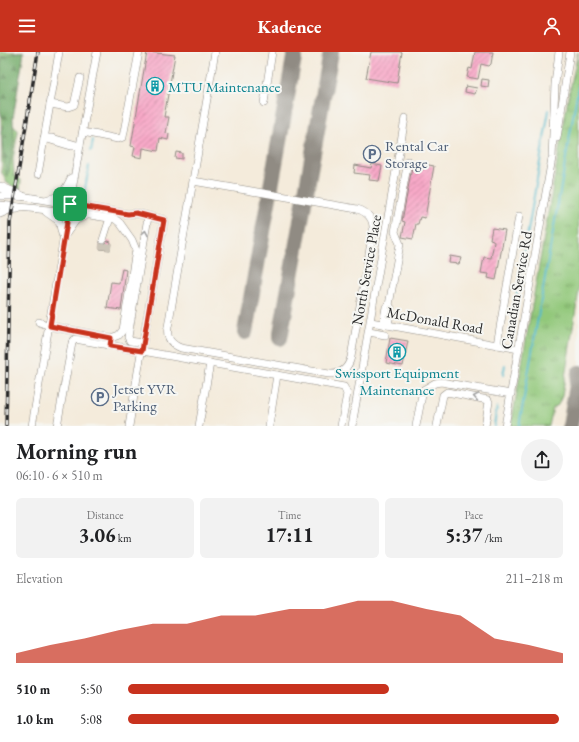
<!DOCTYPE html>
<html lang="en">
<head>
<meta charset="utf-8">
<style>
	:root { --surface:#fff; --page:#f2f2f2; --text:#202124; --muted:#757577; --accent:#c8321e }
	body { margin:0; font-family:"EB Garamond",serif; background:var(--page); color:var(--text); height:100vh; display:flex; flex-direction:column; font-size:15px; white-space:nowrap }
	* { box-sizing:border-box; margin:0 }
	p { font-size:13px; color:var(--muted) }
	.icon { flex:none; width:22px; height:22px; fill:none; stroke:currentColor; stroke-width:2; stroke-linecap:round; stroke-linejoin:round }
	.map { position:relative; height:374px; overflow:hidden }
	.panel { display:flex; flex-direction:column; background:var(--surface); flex:1 }
	.panel>* { flex:none }
	.pin { position:absolute; display:grid; place-items:center; width:34px; height:34px; color:#fff; margin:-17px; border-radius:8px; box-shadow:0 2px 6px #0006 }
	.round { display:grid; place-items:center; flex:none; width:42px; height:42px; border-radius:21px; background:var(--page) }
	.headline { display:flex; align-items:center; justify-content:space-between; height:68px; padding:0 16px }
	h1 { font-size:22px; font-weight:700; line-height:30px }
	.metrics { display:grid; grid-template-columns:repeat(3,1fr); gap:6px; height:68px; padding:4px 16px }
	.metrics div { display:grid; align-content:center; border-radius:6px; background:var(--page); text-align:center }
	.metrics b { font-size:20px; font-weight:700 }
	.metrics small { font-size:11px; font-weight:400 }
	.metrics p { font-size:11px }
	.chart { height:112px; padding:8px 16px }
	.chart p { display:flex; justify-content:space-between }
	.chart svg { width:100%; height:72px; margin-top:4px; fill:var(--accent); opacity:.7 }
	ul { padding:0 16px; list-style:none; font-size:13px }
	li { display:grid; grid-template-columns:64px 48px 1fr; align-items:center; height:30px }
	li i { height:10px; border-radius:5px; background:var(--accent) }
	header { display:flex; justify-content:space-between; align-items:center; height:52px; padding:0 16px; background:var(--accent); color:#fff; font-size:18px; font-weight:700 }
	.map>svg:first-child { display:block }
</style>
</head>
<body>
<header><svg class="icon" aria-label="menu" viewBox="0 0 24 24"><path d="M4 6h16M4 12h16M4 18h16"/></svg>Kadence<svg class="icon" aria-label="person" viewBox="0 0 24 24"><circle cx="12" cy="8" r="4"/><path d="M4 21q1-7 8-7t8 7"/></svg></header>
<div class="map">
<svg width="579" height="374" viewBox="0 0 579 374">
	<defs>
		<pattern id="grass-tufts" width="24" height="20" patternUnits="userSpaceOnUse"><rect width="24" height="20" fill="#92c87a"/><path d="M3 7l-1-3M5 7V3M7 7l1-3M15 17l-1-3M17 17v-4M19 17l1-3" fill="none" stroke="#77a364"/></pattern>
		<pattern id="forest-firs" width="22" height="20" patternUnits="userSpaceOnUse"><rect width="22" height="20" fill="#75ac6a"/><path d="M5 1l3.5 6h-7zM16 11l3.5 6h-7z" fill="#608c57"/></pattern>
		<pattern id="building-hatch" width="6" height="6" patternUnits="userSpaceOnUse"><rect width="6" height="6" fill="#f8a9c8"/><path d="M-1 1l2-2M0 6l6-6M5 7l2-2" fill="none" stroke="#c98aa3"/></pattern>
	</defs>
	<rect width="100%" height="100%" fill="#f6f6f2"/>
	<filter id="ink" filterUnits="userSpaceOnUse"><feTurbulence type="fractalNoise" baseFrequency=".025" numOctaves="2"/><feDisplacementMap in="SourceGraphic" scale="8" xChannelSelector="R" yChannelSelector="G"/><feConvolveMatrix kernelMatrix="1 2 1 2 8 2 1 2 1" color-interpolation-filters="sRGB"/></filter>
	<filter id="wash" filterUnits="userSpaceOnUse"><feTurbulence type="fractalNoise" baseFrequency=".012" numOctaves="4" result="noise"/><feDisplacementMap in="SourceGraphic" scale="16" xChannelSelector="R" yChannelSelector="G"/><feGaussianBlur stdDeviation="0.9" result="paint"/><feColorMatrix in="noise" values="0 0 0 0 0 0 0 0 0 0 0 0 0 0 0 0 0 1.4 0 .05"/><feComposite in="paint" operator="in"/></filter>
	<g filter="url(#wash)">
		<rect width="100%" height="100%" fill="#f4ebdb"/>
		<g fill="url(#grass-tufts)" stroke="#5e7a52">
			<polygon points="0,0 23,0 10,68 18,79 13,107 14,123 21,128 20,138 7,131 2,121"/>
			<polygon points="578,0 579,238 562,344 558,353 553,356 549,374 511,374 568,47"/>
		</g>
		<polygon fill="url(#forest-firs)" stroke="#506c4a" points="18,0 24,0 13,66 14,89 8,124 6,123 1,80 4,69 0,58 1,12 3,5"/>
		<g fill="none" stroke-linecap="round" stroke-linejoin="round">
			<g stroke="#50bacd" stroke-width="2">
				<polyline points="91,99 93,88"/>
				<polyline points="84,143 89,114"/>
				<polyline points="514,259 549,58"/>
				<polyline points="503,323 505,313"/>
				<polyline points="494,374 497,355"/>
				<polyline points="519,374 579,31"/>
			</g>
			<g stroke="#908b83" stroke-width="16">
				<polyline points="245,280 295,0"/>
				<polyline points="280,286 331,0"/>
				<polyline points="570,374 579,321"/>
			</g>
		</g>
		<g id="blocks">
			<g fill="url(#building-hatch)">
				<polygon points="147,0 175,3 164,65 169,65 166,81 169,82 168,88 160,86 158,99 143,96 142,106 133,104 135,95 131,94"/>
				<polygon points="371,0 402,0 397,31 366,26"/>
				<polygon points="475,0 493,0 491,12 489,14 481,12 478,27 467,25 469,16 472,17"/>
				<polygon points="482,27 489,28 488,35 481,34"/>
				<polygon points="466,34 477,36 475,42 465,40"/>
				<polygon points="176,100 182,101 182,107 175,106"/>
				<polygon points="413,110 434,114 425,166 420,165 418,172 416,172 413,187 402,185 405,170 402,169"/>
				<polygon points="372,112 382,114 379,129 369,128 370,123 354,121 355,113 371,116"/>
				<polygon points="492,176 505,178 496,228 488,226 489,222 481,221 484,205 491,206 494,190 493,188 490,187"/>
				<polygon points="108,189 111,190 110,198 100,197 101,192 104,193"/>
				<polygon points="450,204 461,206 459,212 449,211"/>
				<polygon points="122,217 126,218 121,258 107,256 111,230 119,231"/>
				<polygon points="390,286 408,289 403,314 386,311"/>
			</g>
		</g>
	</g>
	<g filter="url(#ink)">
		<use href="#blocks" fill-opacity="0" stroke="#908b83" stroke-width="1"/>
		<g fill="none" stroke-linecap="round" stroke-linejoin="round">
			<g stroke="#ccc5b8" stroke-width="7" stroke-dasharray="7 3.5" stroke-linecap="butt">
				<polyline points="102,197 103,188"/>
				<polyline points="107,198 109,189"/>
			</g>
			<defs>
				<g id="minor">
					<polyline points="264,51 272,0"/>
					<polyline points="50,52 68,55 74,53 80,26"/>
					<polyline points="83,80 118,87 123,85 139,0"/>
					<polygon points="44,86 52,86 80,94 71,94"/>
					<polyline points="557,86 570,0"/>
					<polyline points="38,122 59,0"/>
					<path d="M193,129l164,28c11,3 17,11 16,22l-22,126c-3,12 -10,18 -22,17l-148,-26c-10,-4 -15,-10 -13,-21l47,-275"/>
					<polyline points="0,144 21,144 128,162 136,161 164,168 143,291 130,289 128,285 148,165"/>
					<path d="M48,147c13,-1 18,-10 23,-21"/>
					<polyline points="0,153 77,161 115,167 120,171 132,188 136,198 123,278 119,283 111,286 50,274 39,270"/>
					<polyline points="46,160 59,169 62,182"/>
					<polyline points="66,182 76,168 87,163"/>
					<polyline points="103,188 110,166"/>
					<polyline points="389,253 400,192 395,180 408,109"/>
					<polyline points="371,270 519,297"/>
					<polyline points="383,272 386,255 389,253 391,256 388,273"/>
					<polyline points="369,280 385,283"/>
					<polyline points="497,293 519,164"/>
					<polyline points="32,374 68,160 97,0"/>
					<polyline points="57,374 72,291 75,287 344,335 347,342 341,374"/>
					<polyline points="129,374 142,295"/>
					<polyline points="199,374 210,311"/>
					<polyline points="269,374 277,323"/>
					<polyline points="352,374 405,66"/>
					<polyline points="416,374 423,338 435,331 441,330 511,342"/>
					<polyline points="437,374 443,343 447,340 488,348 489,350 485,374"/>
					<polyline points="505,374 552,106 555,32 559,0"/>
				</g>
				<g id="major">
					<polyline points="0,135 21,144"/>
					<polyline points="0,161 9,157 18,156"/>
				</g>
			</defs>
			<use href="#minor" stroke="#908b83" stroke-width="8"/>
			<use href="#major" stroke="#908b83" stroke-width="10"/>
			<use href="#minor" stroke="#fff" stroke-width="7"/>
			<use href="#major" stroke="#fff" stroke-width="9"/>
			<defs>
				<polyline id="rail" points="6,374 10,171 38,0"/>
			</defs>
			<use href="#rail" stroke="#2b2b2b" stroke-width="3.5"/>
			<use href="#rail" stroke="#f6f6f2" stroke-width="2" stroke-dasharray="6" stroke-linecap="butt"/>
		</g>
		<defs><path id="oneway-chevron" d="M-2-3.5L2.5 0L-2 3.5" fill="none" stroke-width="1.6" stroke-linecap="round" stroke-linejoin="round"/></defs>
		<g stroke="#a0a0a0">
			<use href="#oneway-chevron" transform="translate(145 181) rotate(-80)"/>
			<use href="#oneway-chevron" transform="translate(476 345) rotate(-170)"/>
		</g>
	</g>
	<g fill="none" stroke-linecap="round" stroke-linejoin="round" filter="url(#ink)">
		<defs>
			<polygon id="route" points="70,152 128,162 136,161 164,168 142,299 110,294 111,286 50,274"/>
		</defs>
		<use href="#route" stroke="#fff" stroke-width="8"/>
		<use href="#route" stroke="#c8321e" stroke-width="5"/>
	</g>
	<defs>
		<symbol id="building-ring" viewBox="-11 -11 22 22"><circle r="9.5" fill="#f6f6f2" stroke="#0f9aa8" stroke-width="1.5"/><path d="M-4-6H4V6H1V3H-1V6H-4ZM-2.5-4.3h1.7v1.8h-1.7ZM.8-4.3h1.7v1.8H.8ZM-2.5-1h1.7V.8h-1.7ZM.8-1h1.7V.8H.8Z" fill="#0f9aa8"/></symbol>
		<symbol id="parking-ring" viewBox="-11 -11 22 22"><circle r="9.5" fill="#f6f6f2" stroke="#5c6f8a" stroke-width="1.5"/><path d="M-3.5-5.5H1a3.5 3.5 0 0 1 0 7H-1V5.5H-3.5ZM-1-3.4V-.6H.8a1.4 1.4 0 0 0 0-2.8Z" fill="#5c6f8a"/></symbol>
	</defs>
	<g fill-rule="evenodd">
		<use href="#building-ring" x="145" y="24" width="20" height="20"/>
		<use href="#parking-ring" x="362" y="92" width="20" height="20"/>
		<use href="#building-ring" x="387" y="290" width="20" height="20"/>
		<use href="#parking-ring" x="90" y="335" width="20" height="20"/>
	</g>
	<g text-anchor="middle" dominant-baseline="central" stroke-width="4" stroke-linejoin="round" paint-order="stroke">
		<g font-size="15" fill="#0d838f" stroke="#f6f6f2" text-anchor="start">
			<text x="168" y="34">MTU Maintenance</text>
			<text x="397" y="320" text-anchor="middle">Swissport Equipment<tspan x="397" dy="17">Maintenance</tspan></text>
		</g>
		<g font-size="15" fill="#4e5e75" stroke="#f6f6f2" text-anchor="start">
			<text x="385" y="93">Rental Car<tspan x="385" dy="17">Storage</tspan></text>
			<text x="113" y="336">Jetset YVR<tspan x="113" dy="17">Parking</tspan></text>
		</g>
		<g font-size="15" fill="#2b2b2b" stroke="#f6f6f2">
			<text transform="translate(366 218) rotate(-80)">North Service Place</text>
			<text transform="translate(516 238) rotate(-80)">Canadian Service Rd</text>
			<text transform="translate(435 268) rotate(10)">McDonald Road</text>
		</g>
	</g>
</svg>
<div class="pin" style="left:70px;top:152px;background:#1e9e55"><svg class="icon" aria-label="arrive" viewBox="0 0 24 24"><path d="M6 21V4h12l-3 4 3 4H6"/></svg></div>
</div>
<section class="panel">
<div class="headline"><div><h1>Morning run</h1><p>06:10 · 6 × 510 m</p></div><a class="round"><svg class="icon" aria-label="share" viewBox="0 0 24 24"><path d="M12 15V3M7 8l5-5 5 5M5 13v7h14v-7"/></svg></a></div>
<div class="metrics">
<div><p>Distance</p><b>3.06<small> km</small></b></div>
<div><p>Time</p><b>17:11</b></div>
<div><p>Pace</p><b>5:37<small> /km</small></b></div>
</div>
<div class="chart"><p><span>Elevation</span>211–218 m</p>
<svg viewBox="0 0 160 44" preserveAspectRatio="none"><path d="M0 44V38L10 33L20 29L30 24L40 20L50 20L60 15L70 15L80 11L90 11L100 6L110 6L120 11L130 15L140 29L150 33L160 38V44z"/></svg>
</div>
<ul>
<li><b>510 m</b>5:50<i style="width:60%"></i></li>
<li><b>1.0 km</b>5:08<i style="width:99%"></i></li>
</ul>
</section>
</body>
</html>
